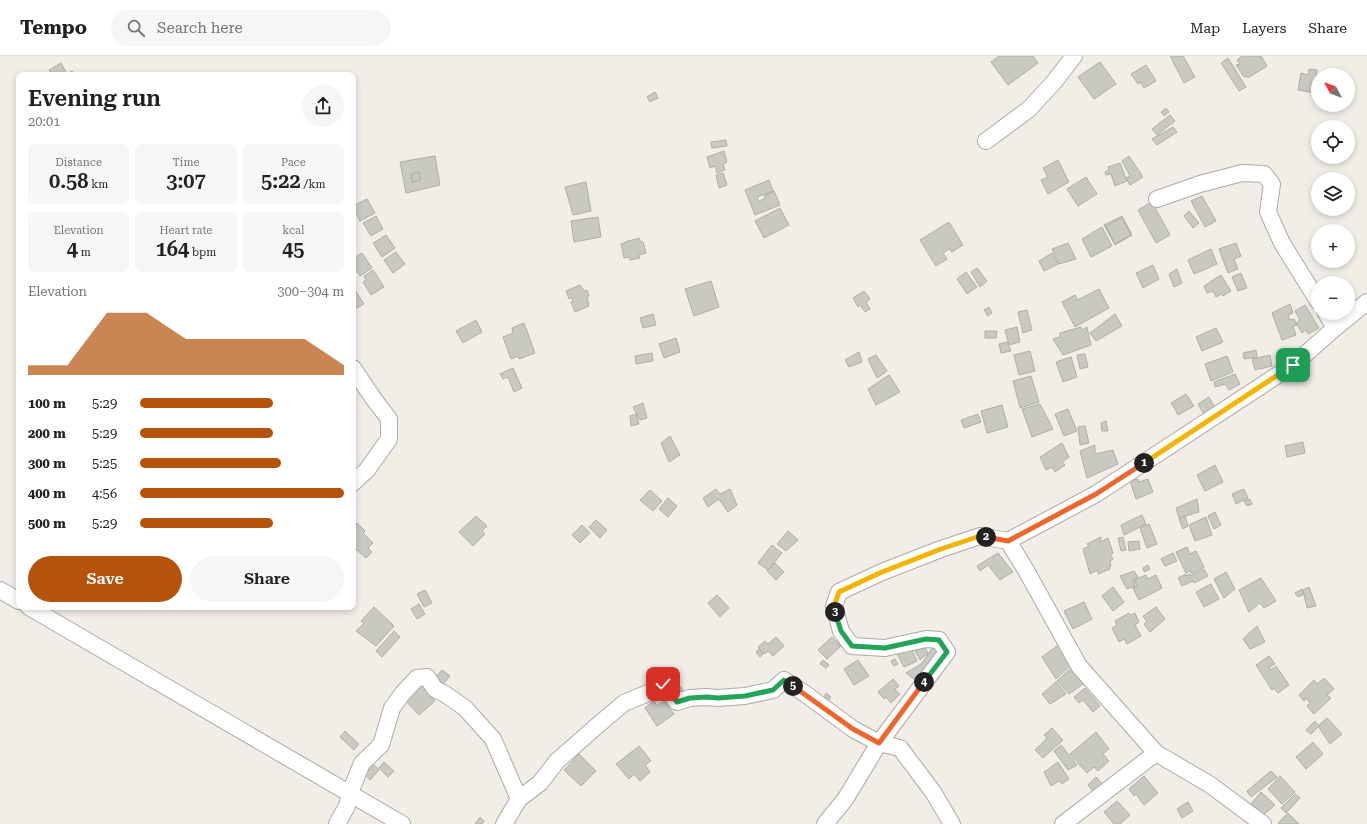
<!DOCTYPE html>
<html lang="en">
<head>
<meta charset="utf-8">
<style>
	:root { --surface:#fff; --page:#f6f6f6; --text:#202124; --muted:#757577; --line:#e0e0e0; --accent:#b45309 }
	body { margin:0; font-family:"Roboto Serif",serif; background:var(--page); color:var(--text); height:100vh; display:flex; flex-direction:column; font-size:15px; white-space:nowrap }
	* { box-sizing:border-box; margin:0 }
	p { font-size:13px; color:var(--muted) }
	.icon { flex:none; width:22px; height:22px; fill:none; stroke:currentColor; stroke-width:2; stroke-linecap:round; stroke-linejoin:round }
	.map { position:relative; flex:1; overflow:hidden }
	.details { position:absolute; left:16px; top:16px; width:340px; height:538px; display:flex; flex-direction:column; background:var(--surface); border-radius:8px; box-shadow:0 2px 6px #0003 }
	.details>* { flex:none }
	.needle { width:26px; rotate:311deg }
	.buttons { position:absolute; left:1311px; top:12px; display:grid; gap:8px }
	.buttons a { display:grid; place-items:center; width:44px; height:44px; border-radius:50%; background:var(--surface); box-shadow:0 2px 6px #0003; font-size:20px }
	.pin { position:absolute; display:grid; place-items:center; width:34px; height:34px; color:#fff; margin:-17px; border-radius:8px; box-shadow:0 2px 6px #0006 }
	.km { position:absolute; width:20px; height:20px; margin:-10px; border-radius:50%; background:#222; color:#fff; font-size:11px; line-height:20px; text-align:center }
	.round { display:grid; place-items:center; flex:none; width:42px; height:42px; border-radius:21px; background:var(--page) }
	.summary { display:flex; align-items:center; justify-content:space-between; height:68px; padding:0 12px }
	h1 { font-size:22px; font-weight:600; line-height:30px }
	.metrics { display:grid; grid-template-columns:repeat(3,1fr); gap:6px; height:68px; padding:4px 12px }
	.metrics div { display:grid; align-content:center; border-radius:8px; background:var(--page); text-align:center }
	.metrics b { font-size:20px; font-weight:600 }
	.metrics small { font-size:11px; font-weight:400 }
	.metrics p { font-size:11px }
	.chart { height:112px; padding:8px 12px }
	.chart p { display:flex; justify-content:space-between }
	.chart svg { width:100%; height:72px; margin-top:4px; fill:var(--accent); opacity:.7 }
	.cta { display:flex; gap:8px; margin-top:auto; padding:8px 12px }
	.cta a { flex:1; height:46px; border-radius:24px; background:var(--accent); color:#fff; font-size:16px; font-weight:600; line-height:46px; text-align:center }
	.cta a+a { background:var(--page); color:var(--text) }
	ul { padding:0 12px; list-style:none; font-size:13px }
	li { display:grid; grid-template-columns:64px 48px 1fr; align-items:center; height:30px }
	li i { height:10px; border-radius:5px; background:var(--accent) }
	header { display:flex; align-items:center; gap:24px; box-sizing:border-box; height:56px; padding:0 20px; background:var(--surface); border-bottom:1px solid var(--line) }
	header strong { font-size:19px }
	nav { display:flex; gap:22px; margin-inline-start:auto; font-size:14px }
	.search { width:280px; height:36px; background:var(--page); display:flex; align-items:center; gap:10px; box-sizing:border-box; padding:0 14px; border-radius:22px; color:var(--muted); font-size:15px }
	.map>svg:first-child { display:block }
</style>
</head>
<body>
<header>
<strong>Tempo</strong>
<div class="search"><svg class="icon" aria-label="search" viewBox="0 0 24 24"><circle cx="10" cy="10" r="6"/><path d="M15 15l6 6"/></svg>Search here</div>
<nav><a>Map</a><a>Layers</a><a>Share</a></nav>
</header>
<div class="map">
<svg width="1367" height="768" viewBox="0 0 1367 768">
	<rect width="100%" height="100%" fill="#f1ede7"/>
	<g fill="#c9c9c2" stroke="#afaea8" fill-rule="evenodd">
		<polygon points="999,0 1033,0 1038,7 1008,29 991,6"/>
		<polygon points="1170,0 1183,0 1195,21 1184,27"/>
		<polygon points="1242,0 1261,0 1267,10 1248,22 1247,20 1244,21 1236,9 1240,8 1237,4"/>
		<polygon points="1228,2 1246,31 1239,35 1221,7"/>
		<polygon points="1100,6 1116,28 1094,43 1078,21"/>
		<polygon points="61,7 67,18 72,15 75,19 52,19 49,14"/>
		<polygon points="1146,9 1156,25 1144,32 1140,26 1138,28 1131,18"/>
		<polygon points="1309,13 1317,14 1316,20 1318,21 1318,27 1315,37 1298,34 1301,17 1308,19"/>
		<polygon points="655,36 658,42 650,46 647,41"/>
		<polygon points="1166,52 1169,56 1164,60 1161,56"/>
		<polygon points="1170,59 1175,65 1157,79 1152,73"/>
		<polygon points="1173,71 1177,76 1157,89 1152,83"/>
		<polygon points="726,84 727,90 712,92 711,86"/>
		<polygon points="724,95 727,106 723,108 725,114 717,117 715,110 710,112 707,101"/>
		<path d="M435,100l5,29 -34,8 -6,-31zM419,116l1,8 -8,2 -1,-8z"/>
		<polygon points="1129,100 1143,121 1130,129 1126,122 1130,120 1122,105"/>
		<polygon points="1058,104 1069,126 1048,138 1041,124 1048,121 1043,112"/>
		<polygon points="1120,107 1127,125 1115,130 1111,118 1106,119 1105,116 1109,114 1108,111"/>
		<polygon points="419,116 420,124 412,126 411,118"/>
		<polygon points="723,117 727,129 719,132 716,119"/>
		<polygon points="1086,121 1097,138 1078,150 1067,133"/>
		<polygon points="769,124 773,135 757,141 759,145 766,142 764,140 774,135 780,149 755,159 745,134"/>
		<polygon points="586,126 591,155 573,159 565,131"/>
		<polygon points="1202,140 1216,165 1205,171 1191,145"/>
		<polygon points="367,143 375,157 360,165 353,150"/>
		<polygon points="1152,146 1170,179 1156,187 1138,154"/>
		<polygon points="780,152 789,169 764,182 755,165"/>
		<polygon points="1189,155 1199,167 1193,172 1184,160"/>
		<polygon points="376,160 383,173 371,180 363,167"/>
		<polygon points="1122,160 1132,179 1115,189 1104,169"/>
		<polygon points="598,161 601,181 574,186 571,165"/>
		<polygon points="1122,162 1131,179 1115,188 1106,170"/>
		<polygon points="949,166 963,189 952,196 949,193 943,197 947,203 936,210 920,184"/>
		<polygon points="1102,171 1112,190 1091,201 1082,183"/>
		<polygon points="386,179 395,192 382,201 373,187"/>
		<polygon points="639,182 641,186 643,186 646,197 639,199 640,202 630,204 629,201 624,202 621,188 625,187 625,186"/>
		<polygon points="1068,187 1076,203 1059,208 1052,193"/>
		<polygon points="1236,187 1241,200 1234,203 1238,213 1228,217 1219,193"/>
		<polygon points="1211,193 1217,208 1194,218 1188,204"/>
		<polygon points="396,196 405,208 393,217 384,204"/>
		<polygon points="362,197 372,212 360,220 353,210 353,203"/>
		<polygon points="1052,197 1058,208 1044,215 1039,205"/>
		<polygon points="1153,209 1159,223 1143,232 1136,217"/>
		<polygon points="977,212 987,225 980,231 971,216"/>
		<polygon points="1177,213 1182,227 1174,231 1169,218"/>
		<polygon points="373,214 384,231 371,239 363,226 366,224 364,220"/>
		<polygon points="966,216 977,231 967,238 957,223"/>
		<polygon points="1241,217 1247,232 1238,235 1232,221"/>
		<polygon points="1221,219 1231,235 1223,240 1221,238 1216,241 1213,235 1207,237 1204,230"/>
		<polygon points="711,225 719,251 694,260 685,233"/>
		<polygon points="580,229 584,235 587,234 589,240 587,241 589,250 575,256 571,246 573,245 572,241 569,243 566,235"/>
		<polygon points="353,231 364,248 353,254"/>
		<polygon points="1099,233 1109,252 1075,271 1062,246 1075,239 1078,244"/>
		<polygon points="864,235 870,243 866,246 870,253 865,256 860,249 858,251 853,242"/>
		<polygon points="1290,248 1293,257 1288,259 1290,264 1294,263 1297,269 1293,270 1296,279 1282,284 1272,257"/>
		<polygon points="1305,249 1319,272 1308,278 1306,274 1302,277 1296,267 1300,264 1295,255"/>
		<polygon points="989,251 992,257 988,260 984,254"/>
		<polygon points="1027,254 1032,274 1023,277 1018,256"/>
		<polygon points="653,258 656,269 643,272 640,262"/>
		<polygon points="1115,258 1122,270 1096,285 1090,277"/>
		<polygon points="476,264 482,276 463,287 456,275"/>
		<polygon points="524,267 535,297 519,303 518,300 511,303 503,281 513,277 512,272"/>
		<polygon points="1017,271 1020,286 1009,289 1005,274"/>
		<polygon points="1081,271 1082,274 1087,271 1091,289 1063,299 1053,283 1060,281 1060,277"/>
		<polygon points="1216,272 1223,286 1202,295 1196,281"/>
		<polygon points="985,275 997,275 996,282 985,282"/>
		<polygon points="676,282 680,296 664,302 659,288"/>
		<polygon points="1007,286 1011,295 1001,297 999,288"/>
		<polygon points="1256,294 1257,301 1244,303 1243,297"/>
		<polygon points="1030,295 1035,315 1019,319 1014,299"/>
		<polygon points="859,296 862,306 849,311 845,304"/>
		<polygon points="652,297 653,305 636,308 635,300"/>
		<polygon points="1085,298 1088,311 1080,313 1077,299"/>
		<polygon points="876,299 887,315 877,322 868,303"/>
		<polygon points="1270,299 1272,310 1255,314 1252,303"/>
		<polygon points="1227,300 1233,316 1211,325 1205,308"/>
		<polygon points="1071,301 1077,321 1063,326 1056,306"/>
		<polygon points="513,312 522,332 514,336 508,321 503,323 500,318"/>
		<polygon points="1235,318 1240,328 1229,334 1225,328 1215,331 1214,326"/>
		<polygon points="889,319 900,336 876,349 868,333"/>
		<polygon points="1031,320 1039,346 1020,352 1013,325"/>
		<polygon points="1186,338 1194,350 1178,359 1175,353 1171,347"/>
		<polygon points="1209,341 1216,353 1205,360 1198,348"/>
		<polygon points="643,347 647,362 640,364 633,351"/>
		<polygon points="1040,348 1053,373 1032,381 1022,353"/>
		<polygon points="1002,349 1008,371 987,377 981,355"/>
		<polygon points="1068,353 1077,375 1064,380 1055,358"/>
		<polygon points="636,358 639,368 631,370 630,360"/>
		<polygon points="978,358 981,366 964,372 961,364"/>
		<polygon points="1106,365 1108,375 1102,375 1101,367"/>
		<polygon points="1085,370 1089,387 1080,389 1078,371"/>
		<polygon points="670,380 680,399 669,406 661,387"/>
		<polygon points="1303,386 1305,397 1287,401 1285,390"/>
		<polygon points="1062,387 1069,401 1062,406 1065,409 1055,416 1052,411 1046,414 1040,401"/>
		<polygon points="1095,389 1095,398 1113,394 1118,408 1087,422 1080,395"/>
		<polygon points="1215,409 1223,426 1205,435 1197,419"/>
		<polygon points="1138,423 1139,426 1148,423 1153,436 1136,443 1130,425"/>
		<polygon points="716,433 720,438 730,433 737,449 728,456 719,443 708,451 703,442"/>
		<polygon points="1244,433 1248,442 1236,448 1232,438"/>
		<polygon points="650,434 662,445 653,455 640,444"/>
		<polygon points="668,442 677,450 668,461 659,453"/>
		<polygon points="1197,443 1199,456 1179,462 1176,452"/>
		<polygon points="1250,443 1252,448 1247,450 1244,445"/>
		<polygon points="1215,456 1221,469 1214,473 1208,460"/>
		<polygon points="1142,459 1146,468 1124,479 1121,469"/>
		<polygon points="476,460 487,470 482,475 485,478 473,490 459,476"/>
		<polygon points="1185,460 1188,470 1183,473 1179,463"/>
		<polygon points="1206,461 1212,479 1195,485 1189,469"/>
		<polygon points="596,464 607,474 600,482 589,471"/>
		<polygon points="357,467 365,475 363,477 373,487 368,492 372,496 366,502 357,494 353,497 353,472"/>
		<polygon points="1149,468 1157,488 1147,492 1140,472"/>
		<polygon points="582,469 590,477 580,487 572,479"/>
		<polygon points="788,475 798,484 786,495 777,488"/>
		<polygon points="1101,481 1100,486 1108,482 1113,497 1110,498 1113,503 1110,505 1111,509 1110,511 1110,513 1098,518 1098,514 1090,518 1083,493 1089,490 1087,488"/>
		<polygon points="1123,481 1126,494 1121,495 1118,482"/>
		<polygon points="1139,485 1140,493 1129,495 1128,486"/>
		<polygon points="772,489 782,497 768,514 758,507"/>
		<polygon points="1187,491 1190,498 1196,495 1204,511 1192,518 1190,515 1186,517 1176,496"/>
		<polygon points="998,497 1013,516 1000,524 988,509 980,515 977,510"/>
		<polygon points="1173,497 1177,505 1165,510 1161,503"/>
		<polygon points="775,507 784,516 776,524 767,515"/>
		<polygon points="1148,509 1150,513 1144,516 1143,512"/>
		<polygon points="1204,513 1208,520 1194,527 1193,525 1182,530 1178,522 1186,518 1186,520 1190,518 1191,520"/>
		<polygon points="1134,515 1138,521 1133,524 1135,530 1127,533 1120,520"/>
		<polygon points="1226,516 1235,533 1224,542 1214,523"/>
		<polygon points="1146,519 1148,523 1156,519 1162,532 1139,544 1133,532 1137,530 1134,524"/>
		<polygon points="1261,522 1276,545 1264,552 1260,547 1249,556 1239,534"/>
		<polygon points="1211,528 1219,543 1204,551 1196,536"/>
		<polygon points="1113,531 1124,546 1113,555 1102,540"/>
		<polygon points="1309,531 1316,550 1307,552 1303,534"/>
		<polygon points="1302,533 1303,539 1298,541 1295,537"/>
		<polygon points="425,534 432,547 424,551 417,538"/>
		<polygon points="717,539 729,552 720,561 708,547"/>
		<polygon points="1084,546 1092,563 1073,573 1064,555"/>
		<polygon points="419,548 425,558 417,563 411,553"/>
		<polygon points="374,551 394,570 376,590 356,575 364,567 361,565"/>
		<polygon points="1156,551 1165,563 1150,576 1144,568 1147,566 1143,560"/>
		<polygon points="1129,557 1131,559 1135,557 1139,566 1135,569 1141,580 1127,588 1124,583 1119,586 1112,572 1117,569 1115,565"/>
		<polygon points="1257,570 1265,586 1250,593 1243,583"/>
		<polygon points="394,575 400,581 382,601 376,595"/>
		<polygon points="776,581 784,590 773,600 768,595 764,598 758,591 765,585 768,588"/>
		<polygon points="832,581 841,590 827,603 818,594"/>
		<polygon points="922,586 928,597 920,604 913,592"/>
		<polygon points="936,587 944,598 920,628 906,617 921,608"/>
		<polygon points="1061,587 1073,607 1056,623 1042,601"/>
		<polygon points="910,591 917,605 904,611 897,598"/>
		<polygon points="759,593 763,598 760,601 756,596"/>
		<polygon points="1269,600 1275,608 1269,611 1271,614 1276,610 1289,629 1278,637 1274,632 1272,634 1256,609"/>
		<polygon points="895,603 898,608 894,610 891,605"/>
		<polygon points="823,604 829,609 826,612 820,608"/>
		<polygon points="858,604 869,620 854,629 844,613"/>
		<polygon points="1073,610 1086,626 1069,638 1057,625"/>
		<polygon points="442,614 450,620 440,632 432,625"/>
		<polygon points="674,621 685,638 678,643 666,626"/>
		<polygon points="1324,622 1334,633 1327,639 1331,642 1314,658 1307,650 1310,647 1306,642 1304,645 1299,639 1314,624 1317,628"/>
		<polygon points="893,623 899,630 895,633 900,638 891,647 886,641 884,643 878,636"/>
		<polygon points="1056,626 1066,638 1050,648 1042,638"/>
		<polygon points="421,629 435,645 419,659 405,644"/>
		<polygon points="1085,632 1100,650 1093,656 1083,644 1079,647 1074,641"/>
		<polygon points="826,637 831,641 829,644 824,641"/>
		<polygon points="654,645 657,650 664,645 674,658 657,670 645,652"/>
		<polygon points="1327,662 1342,678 1330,688 1318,670"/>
		<polygon points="1315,665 1319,670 1311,678 1306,674"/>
		<polygon points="1052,672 1063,684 1043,702 1035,694 1047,682 1044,679"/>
		<polygon points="345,675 359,688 354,694 340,681"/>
		<polygon points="1096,676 1109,693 1103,698 1109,705 1098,715 1094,711 1087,717 1070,698"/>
		<polygon points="1313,686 1323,698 1306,713 1296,701"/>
		<polygon points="1061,689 1077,709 1068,714 1054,695"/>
		<polygon points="639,690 651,705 645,709 650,716 640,725 634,718 629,723 616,708"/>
		<polygon points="579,698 596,715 581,730 564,714"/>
		<polygon points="384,706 394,715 388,721 379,712"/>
		<polygon points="1058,706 1069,723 1062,728 1059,725 1051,730 1044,716"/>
		<polygon points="374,709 379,714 370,724 365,718"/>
		<polygon points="1271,715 1277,721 1251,741 1247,735"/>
		<polygon points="1144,720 1158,737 1144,749 1136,738 1134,740 1129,733"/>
		<polygon points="1280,720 1295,736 1282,748 1268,733"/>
		<polygon points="1096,721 1103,729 1094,736 1088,729"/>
		<polygon points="1261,736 1275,749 1263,759 1251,748"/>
		<polygon points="1295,738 1300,742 1286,757 1281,752"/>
		<polygon points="1117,745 1130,759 1120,768 1114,768 1104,756"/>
		<polygon points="1188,746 1193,755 1182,762 1177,753"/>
		<polygon points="1288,757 1299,768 1279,768 1278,767"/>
		<polygon points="480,761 484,765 482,768 475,768"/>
	</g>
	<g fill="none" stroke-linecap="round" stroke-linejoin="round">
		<defs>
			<g id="minor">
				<polyline points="986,85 1029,53 1054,26 1074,0"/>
				<polyline points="1157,143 1200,128 1242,117 1264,118 1272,128 1268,156 1282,187 1318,245"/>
				<polyline points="1326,257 1335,272"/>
				<polyline points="353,312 373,342 389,363 389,383 367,414 353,427"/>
				<polyline points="1008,485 1096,438 1293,309 1335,272 1367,246"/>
				<polyline points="0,534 19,545"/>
				<polyline points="29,551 402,768"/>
				<polyline points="337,768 347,750 350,737 362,707 381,689 392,652 403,637 417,622 427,621 435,633 445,638 465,652 493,683 519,743"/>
				<polyline points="504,768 519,743 540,727 557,705 598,669 624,647 653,635 663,628 677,646 690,642 707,641 718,642 745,640 773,634 784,624 804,637 853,673 879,687 900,692 933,736 952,768"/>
				<polyline points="825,768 846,742 879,687 947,596 939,584 926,583 885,592 852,590 841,575 834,550 839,536 882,516 941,493 980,480 1008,485 1027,516 1079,610 1156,697"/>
				<polyline points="1063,768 1156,697 1209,728 1263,768"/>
			</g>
		</defs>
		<use href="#minor" stroke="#adaaa4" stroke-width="18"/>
		<use href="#minor" stroke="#fff" stroke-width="16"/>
	</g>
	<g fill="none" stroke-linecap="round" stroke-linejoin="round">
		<defs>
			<polyline id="split-1" points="1144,407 1293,309"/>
			<polyline id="split-2" points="986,481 1008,485 1096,438 1144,407"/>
			<polyline id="split-3" points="835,556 834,550 839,536 882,516 941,493 980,480 986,481"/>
			<polyline id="split-4" points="835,556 841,575 852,590 885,592 926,583 939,584 947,596 924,626"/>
			<polyline id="split-5" points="793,630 853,673 879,687 924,626"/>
			<polyline id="split-6" points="663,628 677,646 690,642 707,641 718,642 745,640 773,634 784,624 793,630"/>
		</defs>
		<use href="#split-1" stroke="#fff" stroke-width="8"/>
		<use href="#split-2" stroke="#fff" stroke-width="8"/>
		<use href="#split-3" stroke="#fff" stroke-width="8"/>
		<use href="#split-4" stroke="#fff" stroke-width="8"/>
		<use href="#split-5" stroke="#fff" stroke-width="8"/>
		<use href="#split-6" stroke="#fff" stroke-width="8"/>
		<use href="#split-1" stroke="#f5b400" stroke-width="5"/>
		<use href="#split-2" stroke="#f0652b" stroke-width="5"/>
		<use href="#split-3" stroke="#f5b400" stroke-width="5"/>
		<use href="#split-4" stroke="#22a559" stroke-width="5"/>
		<use href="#split-5" stroke="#f0652b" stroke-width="5"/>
		<use href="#split-6" stroke="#22a559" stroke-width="5"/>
	</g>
</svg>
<div class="buttons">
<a><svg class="needle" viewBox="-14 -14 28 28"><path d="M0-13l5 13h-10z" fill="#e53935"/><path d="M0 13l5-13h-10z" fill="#757577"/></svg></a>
<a><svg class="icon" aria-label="locate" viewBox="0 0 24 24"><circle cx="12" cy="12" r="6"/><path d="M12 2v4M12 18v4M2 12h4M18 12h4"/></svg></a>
<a><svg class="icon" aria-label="layers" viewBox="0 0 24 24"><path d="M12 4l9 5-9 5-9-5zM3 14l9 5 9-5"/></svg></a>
<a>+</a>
<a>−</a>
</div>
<div class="pin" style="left:1293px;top:309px;background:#1e9e55"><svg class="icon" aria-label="arrive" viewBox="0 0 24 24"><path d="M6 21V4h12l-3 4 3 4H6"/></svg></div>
<div class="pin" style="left:663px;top:628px;background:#d93025"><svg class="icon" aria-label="check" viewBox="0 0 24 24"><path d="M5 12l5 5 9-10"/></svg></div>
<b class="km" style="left:1144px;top:407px">1</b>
<b class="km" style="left:986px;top:481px">2</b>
<b class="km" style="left:835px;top:556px">3</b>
<b class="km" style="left:924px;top:626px">4</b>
<b class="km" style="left:793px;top:630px">5</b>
<section class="details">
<div class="summary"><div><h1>Evening run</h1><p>20:01</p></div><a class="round"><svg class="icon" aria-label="share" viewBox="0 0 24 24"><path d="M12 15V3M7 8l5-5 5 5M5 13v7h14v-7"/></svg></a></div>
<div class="metrics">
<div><p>Distance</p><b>0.58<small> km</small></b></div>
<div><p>Time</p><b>3:07</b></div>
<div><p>Pace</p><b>5:22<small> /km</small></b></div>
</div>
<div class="metrics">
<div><p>Elevation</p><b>4<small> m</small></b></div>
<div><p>Heart rate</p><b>164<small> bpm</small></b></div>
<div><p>kcal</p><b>45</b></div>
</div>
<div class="chart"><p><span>Elevation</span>300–304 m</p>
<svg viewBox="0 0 160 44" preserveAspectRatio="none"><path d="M0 44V38L10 38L20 38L30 22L40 6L50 6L60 6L70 14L80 22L90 22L100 22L110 22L120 22L130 22L140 22L150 30L160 38V44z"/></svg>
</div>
<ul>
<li><b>100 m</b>5:29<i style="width:65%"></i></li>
<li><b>200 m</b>5:29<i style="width:65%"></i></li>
<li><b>300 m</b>5:25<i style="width:69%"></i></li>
<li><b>400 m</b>4:56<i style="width:100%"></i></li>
<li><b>500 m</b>5:29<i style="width:65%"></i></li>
</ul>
<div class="cta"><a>Save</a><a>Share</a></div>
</section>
</div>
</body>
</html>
